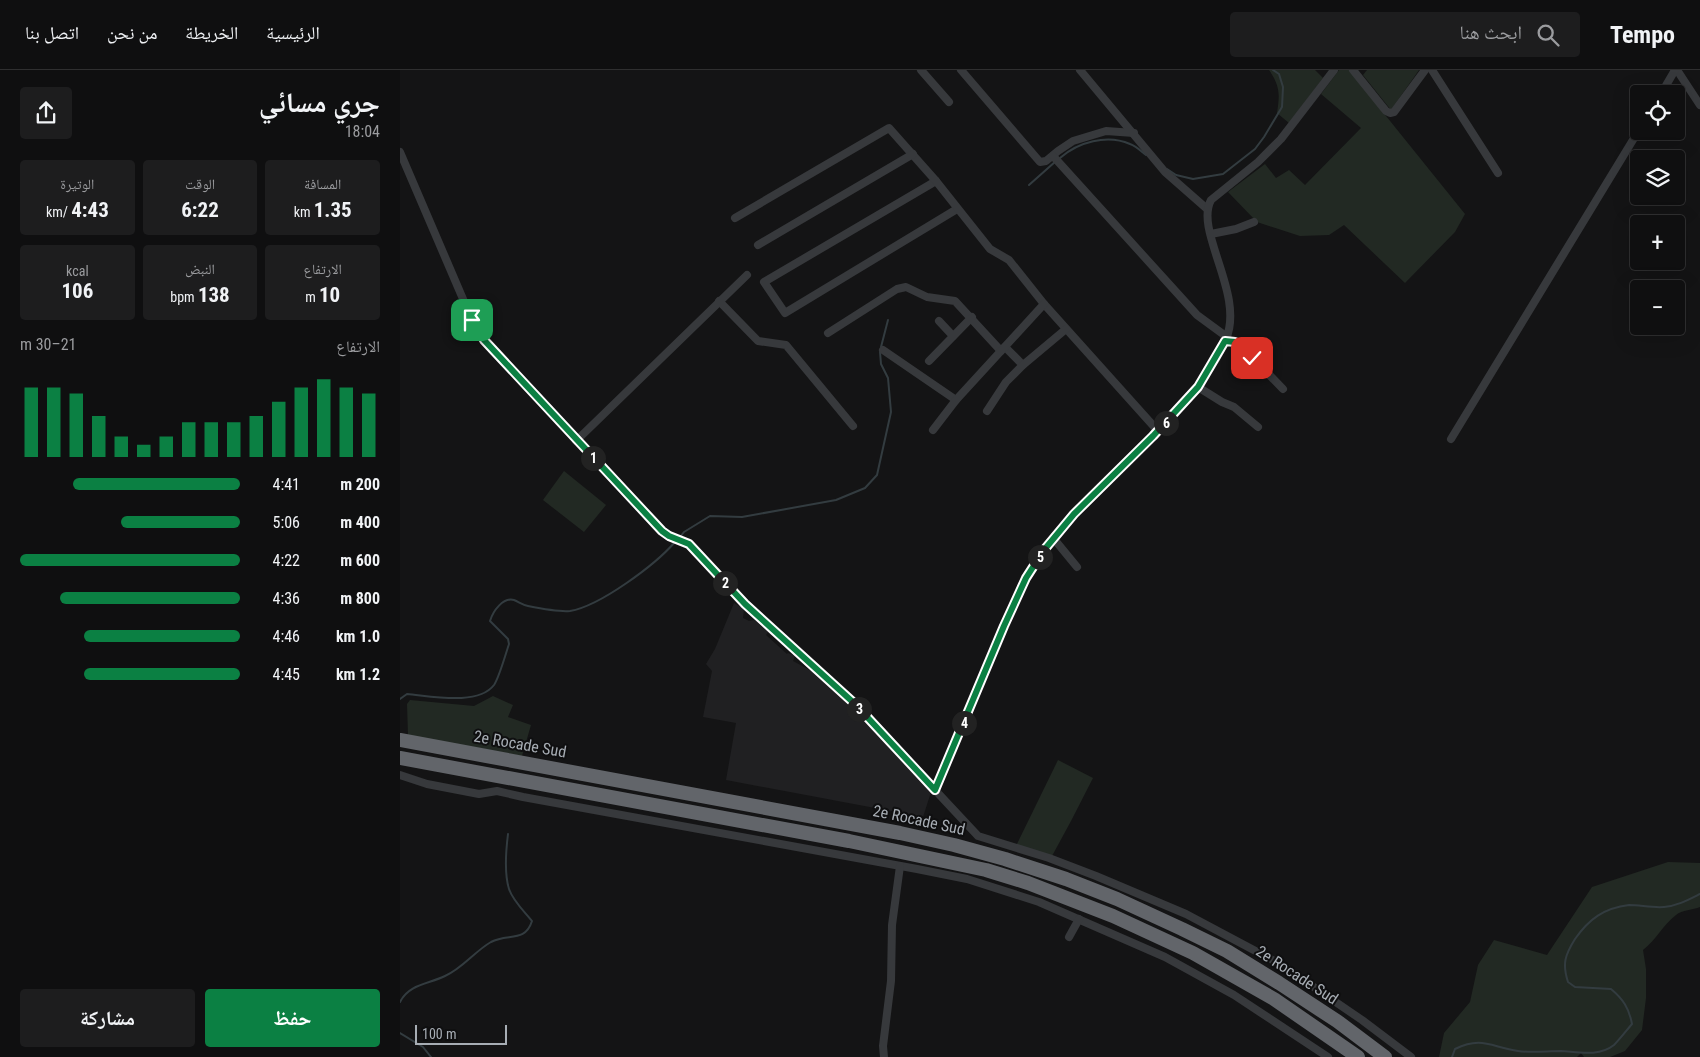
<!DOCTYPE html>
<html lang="ar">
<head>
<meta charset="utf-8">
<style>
	:root { --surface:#0f0f10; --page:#1d1d1e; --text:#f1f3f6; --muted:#9b9c9f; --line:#2f2f30; --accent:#0b8043 }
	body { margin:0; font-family:"Roboto Condensed","Noto Naskh Arabic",sans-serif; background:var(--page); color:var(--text); direction:rtl; height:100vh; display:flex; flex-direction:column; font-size:19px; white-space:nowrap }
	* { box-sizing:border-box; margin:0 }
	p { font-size:16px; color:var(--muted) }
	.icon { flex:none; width:28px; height:28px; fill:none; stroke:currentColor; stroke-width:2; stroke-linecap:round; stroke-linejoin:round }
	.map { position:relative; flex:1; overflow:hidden; direction:ltr }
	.sheet { display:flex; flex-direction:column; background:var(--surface); width:400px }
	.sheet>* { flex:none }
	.tools { position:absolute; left:1230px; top:15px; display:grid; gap:10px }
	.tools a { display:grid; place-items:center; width:55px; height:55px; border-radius:5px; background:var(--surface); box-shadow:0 5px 20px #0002,0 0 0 1px var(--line); font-size:25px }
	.scale { position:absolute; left:15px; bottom:12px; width:92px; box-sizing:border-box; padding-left:5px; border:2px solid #a7adb4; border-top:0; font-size:14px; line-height:18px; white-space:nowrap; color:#a7adb4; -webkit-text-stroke:4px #0f0f10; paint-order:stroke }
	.pin { position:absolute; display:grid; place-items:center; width:42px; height:42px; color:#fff; margin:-21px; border-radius:10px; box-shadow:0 2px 8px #0006 }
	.km { position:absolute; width:25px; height:25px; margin:-12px; border-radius:50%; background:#222; color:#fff; font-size:14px; line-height:25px; text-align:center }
	.round { display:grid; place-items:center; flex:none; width:52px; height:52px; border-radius:5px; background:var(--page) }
	.summary { display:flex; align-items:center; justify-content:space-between; height:85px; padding:0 20px }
	h1 { font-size:28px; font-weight:700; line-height:38px }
	.metrics { display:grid; grid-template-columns:repeat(3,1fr); gap:8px; height:85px; padding:5px 20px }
	.metrics div { display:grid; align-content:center; border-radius:5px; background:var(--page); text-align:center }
	.metrics b { font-size:21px; font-weight:700 }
	.metrics small { font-size:14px; font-weight:400 }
	.metrics p { font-size:14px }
	.chart { height:140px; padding:10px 20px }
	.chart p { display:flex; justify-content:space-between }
	.chart svg { width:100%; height:90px; margin-top:5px; stroke:var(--accent); stroke-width:6 }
	.primary-button { display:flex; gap:10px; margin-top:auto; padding:10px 20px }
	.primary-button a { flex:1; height:58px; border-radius:5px; background:var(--accent); color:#fff; font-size:20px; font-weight:700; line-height:58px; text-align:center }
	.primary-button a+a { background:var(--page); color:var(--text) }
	ul { padding:0 20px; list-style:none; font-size:16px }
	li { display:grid; grid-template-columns:80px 60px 1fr; align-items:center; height:38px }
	li i { height:12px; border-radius:6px; background:var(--accent) }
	header { display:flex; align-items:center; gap:30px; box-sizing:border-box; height:70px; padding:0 25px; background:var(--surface); border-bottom:1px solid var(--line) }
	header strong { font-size:24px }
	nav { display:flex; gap:28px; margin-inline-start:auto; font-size:18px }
	.search { width:350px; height:45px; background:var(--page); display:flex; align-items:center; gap:12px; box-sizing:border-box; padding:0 18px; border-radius:5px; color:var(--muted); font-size:19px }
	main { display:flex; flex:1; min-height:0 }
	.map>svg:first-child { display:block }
</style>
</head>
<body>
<header>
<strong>Tempo</strong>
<div class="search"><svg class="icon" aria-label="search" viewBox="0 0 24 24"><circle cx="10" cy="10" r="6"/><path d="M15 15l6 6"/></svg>ابحث هنا</div>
<nav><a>الرئيسية</a><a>الخريطة</a><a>من نحن</a><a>اتصل بنا</a></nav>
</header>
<main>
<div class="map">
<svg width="1300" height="987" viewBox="0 0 1300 987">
	<rect width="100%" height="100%" fill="#141415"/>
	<polygon fill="#202022" points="334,533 344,539 343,548 349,551 354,550 368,562 366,565 387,584 388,583 395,586 393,591 417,604 532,719 523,747 326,710 336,653 303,647 312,601 306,594 315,579"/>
	<g fill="#222923">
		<path d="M869,0h46l8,8 -34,45 -12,-10c3,-19 3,-27 -8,-43z"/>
		<polygon points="939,0 949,0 1065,144 1055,162 1005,213 944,155 929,165 900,166 857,152 828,122 865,94 876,108 889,100 905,115 961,58 921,24"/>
		<polygon points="967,0 1019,0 991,40 963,5"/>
		<polygon points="164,401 206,435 184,462 143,430"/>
		<polygon points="93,626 113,635 108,647 131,655 122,686 8,665 7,634 10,630 74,636"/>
		<polygon points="658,690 693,708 671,751 652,786 616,776"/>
		<path d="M1268,792l32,1v44c-7,3 -18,3 -24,8 -13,10 -20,25 -33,35l3,19v29l-4,32 -17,21 -15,6h-26l-3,-4 -4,4h-138l5,-24 26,-31 8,-37 16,-25 53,15 45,-68z"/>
	</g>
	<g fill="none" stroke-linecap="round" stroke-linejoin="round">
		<g stroke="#333c40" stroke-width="2">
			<path d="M660,88c18,-16 47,-24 70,-14 6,2 11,7 16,11"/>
			<polyline points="767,99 776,105 793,109 823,104 855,79 864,67 882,37 883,17 879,4 873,0"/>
			<polyline points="629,115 656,91"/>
			<polyline points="481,277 488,250"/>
			<polyline points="280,467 284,462 310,446 342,447 436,430 465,418 477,405 491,342 488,308 481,294 480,282"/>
			<path d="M0,629l7,-5c24,2 71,12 87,-9 5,-7 12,-32 15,-41l-1,-5 -18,-18c3,-10 13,-24 24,-21 5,2 9,5 14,6 10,2 32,6 42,5 30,-5 85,-46 105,-69"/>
			<path d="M0,932c9,-18 29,-18 45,-26 17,-7 30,-25 46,-34 17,-9 34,1 41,-21 -8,-10 -19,-20 -23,-32 -5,-16 -3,-39 -1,-55"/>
			<polyline points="0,963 23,977 31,987"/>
			<path d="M1052,987l3,-8c27,-13 36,-2 63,2 14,2 29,0 43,0 17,1 38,6 53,-6 6,-6 12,-14 18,-21 -3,-16 -9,-25 -21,-35l-36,-2 -7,-5c-6,-18 -3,-27 7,-43 14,-20 29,-31 54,-34 11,0 23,3 35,2 13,-1 24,-7 36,-13"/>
		</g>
		<g stroke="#37393c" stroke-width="8">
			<polyline points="521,0 549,32"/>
			<polyline points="561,0 640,92 646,91 658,81 673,71 706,61 734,63"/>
			<polyline points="680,0 765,102 806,138"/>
			<polyline points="953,0 986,41 990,43 994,42 1025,0"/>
			<polyline points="1032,0 1098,103"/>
			<polyline points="1277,0 1300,35"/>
			<polyline points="1261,24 1275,0"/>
			<path d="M0,82l72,168 12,20 178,191 7,5 20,8 56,61 29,27 81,73 80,85c21,-45 38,-91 57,-136 15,-36 30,-73 53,-104 37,-50 86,-89 127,-135 22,-23 42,-47 54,-76 19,-45 -32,-108 -15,-139l47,-38 23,-23 53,-69"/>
			<polyline points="653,86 797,245 827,267"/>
			<polyline points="536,111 364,212 385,243 557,139"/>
			<polyline points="335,148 489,58 536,111 590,179 609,190 644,234 758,361"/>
			<polyline points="811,164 836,159 854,152"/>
			<polyline points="358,175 513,84"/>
			<polyline points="319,231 358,271 386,275 453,356"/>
			<polyline points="539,251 553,266"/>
			<polyline points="428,263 497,219 506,217 527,227 555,231 601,281"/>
			<polyline points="825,271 835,272 852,287 883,319"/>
			<polyline points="605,277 623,295"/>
			<polyline points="483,280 556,330"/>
			<polyline points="529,291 572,247"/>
			<polyline points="798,317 822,332 834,337 858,357"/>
			<polyline points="587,341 606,312 623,295 666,259"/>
			<polyline points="533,360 556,330 644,234"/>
			<polyline points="1051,369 1239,60"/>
			<polyline points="176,371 347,205"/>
			<polyline points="654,469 677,497"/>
			<polyline points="0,705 27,714 79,724 97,721 123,727 517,799 567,809 639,832 765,887 834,925 928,987"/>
			<polyline points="535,720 578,766 649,788 696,806 786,844 880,894 962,950 1011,987"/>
			<polyline points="669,867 679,849"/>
			<polyline points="484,987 483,976 491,911 492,855 500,796"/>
		</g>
		<g stroke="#62656a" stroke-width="14">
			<polyline points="0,670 500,763 554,775 605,789 666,809 717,829 782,859 827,881 879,913 937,951 985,987"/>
			<polyline points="0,688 449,771 586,800 628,813 713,846 793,883 874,929 958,987"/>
		</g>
	</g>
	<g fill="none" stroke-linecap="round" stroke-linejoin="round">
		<defs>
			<polyline id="route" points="72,250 84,270 262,461 269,466 289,474 345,534 455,634 535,720 604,556 626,508 644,480 674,444 753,366 798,317 825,271 835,272 852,288"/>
		</defs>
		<use href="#route" stroke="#fff" stroke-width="10"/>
		<use href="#route" stroke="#0b8043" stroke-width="6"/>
	</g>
	<g text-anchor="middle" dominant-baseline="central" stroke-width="4" stroke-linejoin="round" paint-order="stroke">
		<g font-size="16" fill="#a7adb4" stroke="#0f0f10">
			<text transform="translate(120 674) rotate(10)">2e Rocade Sud</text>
			<text transform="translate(519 750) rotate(12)">2e Rocade Sud</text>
			<text transform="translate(897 905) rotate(33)">2e Rocade Sud</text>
		</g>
	</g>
</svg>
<div class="tools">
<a><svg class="icon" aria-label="locate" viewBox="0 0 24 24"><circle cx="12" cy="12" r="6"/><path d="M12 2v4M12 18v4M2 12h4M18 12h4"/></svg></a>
<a><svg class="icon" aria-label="layers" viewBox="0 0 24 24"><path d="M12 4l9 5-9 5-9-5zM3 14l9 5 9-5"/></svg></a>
<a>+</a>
<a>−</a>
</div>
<div class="scale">100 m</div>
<div class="pin" style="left:72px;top:250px;background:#1e9e55"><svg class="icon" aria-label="arrive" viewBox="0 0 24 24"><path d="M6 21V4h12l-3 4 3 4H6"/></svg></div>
<div class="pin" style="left:852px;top:288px;background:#d93025"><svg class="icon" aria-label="check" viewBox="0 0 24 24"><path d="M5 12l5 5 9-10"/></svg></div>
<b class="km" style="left:193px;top:388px">1</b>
<b class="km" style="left:325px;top:513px">2</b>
<b class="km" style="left:459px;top:639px">3</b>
<b class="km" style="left:564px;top:653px">4</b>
<b class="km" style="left:640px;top:487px">5</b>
<b class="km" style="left:766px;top:353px">6</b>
</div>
<section class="sheet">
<div class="summary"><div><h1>جري مسائي</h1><p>18:04</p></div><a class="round"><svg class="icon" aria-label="share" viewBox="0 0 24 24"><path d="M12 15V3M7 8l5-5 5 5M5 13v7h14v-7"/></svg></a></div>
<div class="metrics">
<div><p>المسافة</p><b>1.35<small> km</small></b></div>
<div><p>الوقت</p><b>6:22</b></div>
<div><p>الوتيرة</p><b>4:43<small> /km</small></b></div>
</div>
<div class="metrics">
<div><p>الارتفاع</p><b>10<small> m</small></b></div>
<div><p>النبض</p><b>138<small> bpm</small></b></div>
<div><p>kcal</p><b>106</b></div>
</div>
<div class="chart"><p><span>الارتفاع</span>21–30 m</p>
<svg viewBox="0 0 160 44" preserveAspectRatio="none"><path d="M5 44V10M15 44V10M25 44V13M35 44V24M45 44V34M55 44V38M65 44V34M75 44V27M85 44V27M95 44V27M105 44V24M115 44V17M125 44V10M135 44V6M145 44V10M155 44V13"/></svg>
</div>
<ul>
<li><b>200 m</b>4:41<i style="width:76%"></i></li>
<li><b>400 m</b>5:06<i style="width:54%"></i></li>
<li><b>600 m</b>4:22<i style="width:100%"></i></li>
<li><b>800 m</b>4:36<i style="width:82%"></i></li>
<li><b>1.0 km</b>4:46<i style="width:71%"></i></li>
<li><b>1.2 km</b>4:45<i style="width:71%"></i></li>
</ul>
<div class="primary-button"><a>حفظ</a><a>مشاركة</a></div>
</section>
</main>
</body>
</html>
